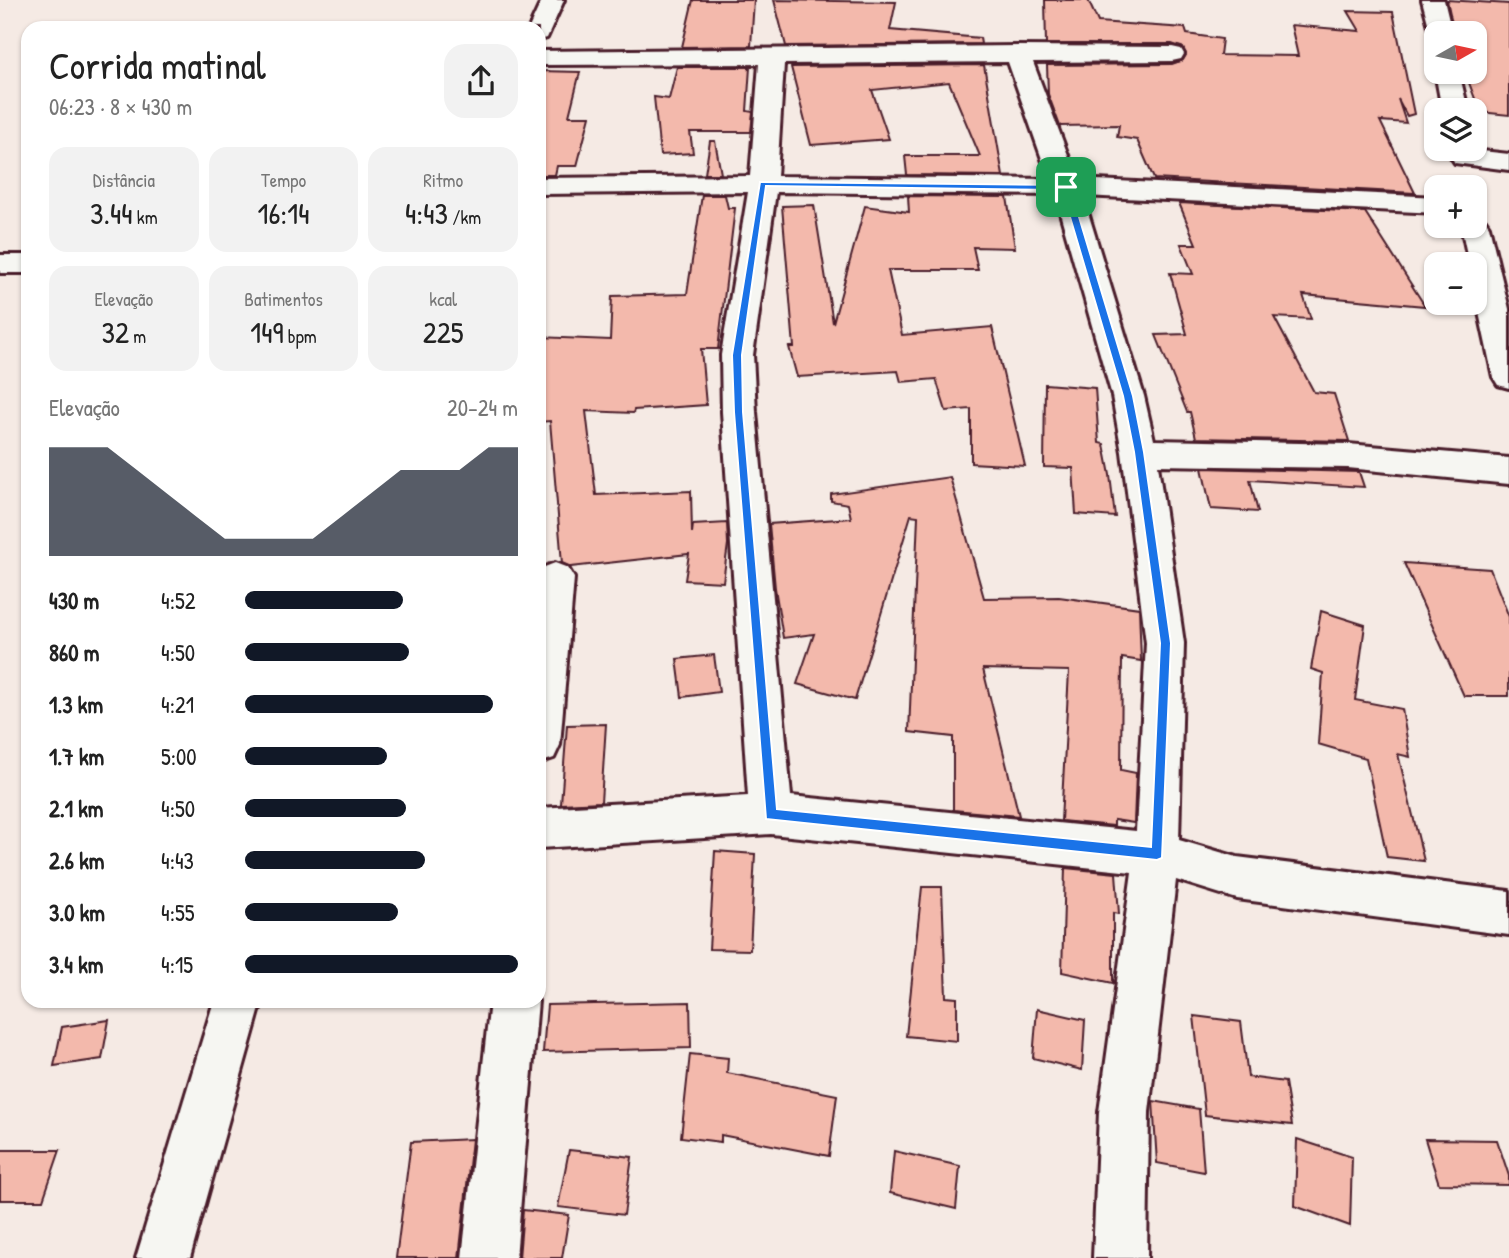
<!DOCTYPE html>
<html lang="pt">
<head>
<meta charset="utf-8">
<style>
	:root { --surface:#fff; --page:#f2f2f2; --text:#222; --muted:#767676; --accent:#111827 }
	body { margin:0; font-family:"Patrick Hand",sans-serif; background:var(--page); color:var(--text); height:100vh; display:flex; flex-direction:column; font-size:26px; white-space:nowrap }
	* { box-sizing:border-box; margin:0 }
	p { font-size:23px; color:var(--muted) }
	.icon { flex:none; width:38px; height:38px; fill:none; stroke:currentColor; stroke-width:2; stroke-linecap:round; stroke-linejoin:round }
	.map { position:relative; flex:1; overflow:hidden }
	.side { position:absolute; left:21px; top:21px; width:525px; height:987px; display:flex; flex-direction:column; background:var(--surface); border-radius:21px; box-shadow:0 2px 5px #0004 }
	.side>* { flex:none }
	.needle { width:46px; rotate:81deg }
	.buttons { position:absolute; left:1424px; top:21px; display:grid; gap:14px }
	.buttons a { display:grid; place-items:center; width:63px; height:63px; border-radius:14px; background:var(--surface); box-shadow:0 2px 5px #0004; font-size:35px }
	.pin { position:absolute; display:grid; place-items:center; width:60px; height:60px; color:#fff; margin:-30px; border-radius:14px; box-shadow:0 4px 10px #0006 }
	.round { display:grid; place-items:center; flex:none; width:74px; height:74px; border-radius:21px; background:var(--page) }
	.headline { display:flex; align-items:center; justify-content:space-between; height:119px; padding:0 28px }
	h1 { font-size:38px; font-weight:600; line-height:52px }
	.metrics { display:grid; grid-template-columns:repeat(3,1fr); gap:10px; height:119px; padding:7px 28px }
	.metrics div { display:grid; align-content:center; border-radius:18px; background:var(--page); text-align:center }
	.metrics b { font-size:30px; font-weight:600 }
	.metrics small { font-size:19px; font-weight:400 }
	.metrics p { font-size:19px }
	.chart { height:196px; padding:14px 28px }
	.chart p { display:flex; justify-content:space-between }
	.chart svg { width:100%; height:126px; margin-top:7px; fill:var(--accent); opacity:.7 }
	ul { padding:0 28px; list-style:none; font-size:23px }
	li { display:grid; grid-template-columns:112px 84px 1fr; align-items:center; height:52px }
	li i { height:18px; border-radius:9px; background:var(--accent) }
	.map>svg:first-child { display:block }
</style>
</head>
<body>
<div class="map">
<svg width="1509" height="1258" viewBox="0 0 1509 1258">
	<rect width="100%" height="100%" fill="#f5eae4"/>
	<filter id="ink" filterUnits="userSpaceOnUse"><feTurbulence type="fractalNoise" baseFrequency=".0143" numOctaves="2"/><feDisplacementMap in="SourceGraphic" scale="14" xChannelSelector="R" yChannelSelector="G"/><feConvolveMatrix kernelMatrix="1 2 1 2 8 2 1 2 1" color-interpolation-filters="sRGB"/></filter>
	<g filter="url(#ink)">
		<g fill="#f3b9ac" stroke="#4a1f2b" stroke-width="2">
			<polygon points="693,0 754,0 751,46 682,47"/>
			<polygon points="774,0 896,2 890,30 980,38 981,44 786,46"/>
			<polygon points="1045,0 1088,0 1098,22 1185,28 1187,34 1222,39 1220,55 1298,56 1291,25 1360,31 1348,11 1393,12 1414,114 1407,116 1398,99 1406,123 1380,121 1415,193 1154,179 1137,140 1117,137 1119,125 1060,126 1048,94 1047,65 1172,64 1183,60 1186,55 1183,48 1172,44 1046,44"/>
			<polygon points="1447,0 1509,4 1509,115 1480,112 1465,72 1475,72 1475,33 1454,33"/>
			<polygon points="984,65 1003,176 907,175 905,156 980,156 949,82 872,90 889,139 811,145 791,67"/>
			<polygon points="677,67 750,67 747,111 753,112 751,132 690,132 693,153 660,155 654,97 669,99"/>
			<polygon points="539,71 580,72 569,116 590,116 577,166 557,166 555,175 539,175"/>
			<polygon points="710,141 715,141 721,174 705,174"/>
			<polygon points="702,195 725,195 728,208 735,208 718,349 701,349 706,405 634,410 633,413 586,411 596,495 691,491 692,533 693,525 727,523 728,544 723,582 685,580 689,554 571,567 562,563 550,421 539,422 539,337 610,340 612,296 687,294"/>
			<polygon points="908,196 1007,197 1015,248 973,247 978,270 888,270 902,335 992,327 1025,466 971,463 971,409 946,411 936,379 901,382 898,371 797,377 789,347 794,347 782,206 814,205 833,323 865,206 909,212"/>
			<polygon points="1179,203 1365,212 1425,306 1303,295 1311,319 1274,317 1314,392 1334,394 1349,441 1196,438 1190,412 1187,412 1156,335 1187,334 1170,273 1193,274 1181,244 1196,244"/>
			<polygon points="1045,384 1095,388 1099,443 1104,444 1110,475 1115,517 1076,514 1073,468 1044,467"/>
			<polygon points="1202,468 1359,472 1364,487 1250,480 1258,512 1211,509"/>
			<polygon points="950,477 984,598 1059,597 1139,608 1141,661 1122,658 1121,770 1136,773 1134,823 1114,820 1114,826 1061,821 1069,671 983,669 1019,816 953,810 953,737 909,732 918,516 911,515 855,700 797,684 814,634 783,638 775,588 769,524 851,518 848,504 831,501 831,494"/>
			<polygon points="1404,563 1490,569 1509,617 1509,696 1464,696"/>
			<polygon points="1321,611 1365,625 1355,700 1402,709 1410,757 1398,754 1424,861 1387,857 1366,758 1318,744 1323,673 1311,669"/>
			<polygon points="714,655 719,692 682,697 677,659"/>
			<polygon points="606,724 601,802 561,804 567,725"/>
			<polygon points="715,851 755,854 750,950 709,949"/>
			<polygon points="1065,868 1116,873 1119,914 1113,913 1113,983 1062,972"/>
			<polygon points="922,887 942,887 946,997 957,998 957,1041 906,1036"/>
			<polygon points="690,1002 691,1048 543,1052 547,1005"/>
			<polygon points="1037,1009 1085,1020 1082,1070 1033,1058"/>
			<polygon points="1194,1016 1241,1022 1248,1077 1285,1082 1292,1125 1205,1115"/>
			<polygon points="109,1020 102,1059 54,1066 62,1027"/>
			<polygon points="690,1054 728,1058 727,1073 837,1095 829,1156 721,1135 721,1142 681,1137"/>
			<polygon points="1153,1101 1199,1109 1204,1172 1157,1163"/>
			<polygon points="472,1139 459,1258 396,1258 411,1142"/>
			<polygon points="1297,1139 1352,1157 1350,1226 1295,1206"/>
			<polygon points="1425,1139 1497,1140 1509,1176 1509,1185 1439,1184"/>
			<polygon points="0,1150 60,1150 43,1200 0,1200"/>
			<polygon points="569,1150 632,1157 624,1215 558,1207"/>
			<polygon points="894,1151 960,1166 956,1209 890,1193"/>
			<polygon points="523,1210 569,1215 562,1258 519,1258"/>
		</g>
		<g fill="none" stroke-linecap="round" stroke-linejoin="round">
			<defs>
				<g id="minor">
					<polygon points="542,0 564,0 547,38 539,40 539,28 529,28"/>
					<polygon points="1422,0 1444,0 1452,33 1437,33 1437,39 1432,38"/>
					<path d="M1017,46l155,1 9,2 3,5 -3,5 -9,2 -139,1 44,117 360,18v16l-354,-17 61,200 10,44 194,4 161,14v26l-161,-16 -190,-3 26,178 -5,197 58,17 272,34v44l-272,-36 -61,-19 -27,232 -2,146h-54l6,-146 33,-240 -361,-38 -232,14v-40l209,-12 -26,-384 -1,-57 27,-163 -209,2v-16l211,-2 9,-112 -220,1v-14zM1008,62l41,117 -272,-3 7,-112zM776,192l279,3 57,201 10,56 24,191 -10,188 -345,-35 -35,-384 -3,-57z"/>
					<polygon points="1437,69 1437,72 1459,72 1468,110 1442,110 1435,72"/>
					<polygon points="1464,149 1509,154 1509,170 1455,163 1451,157 1455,151"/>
					<polygon points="1475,217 1485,220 1489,226 1509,309 1509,388 1498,385 1493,377 1475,294 1475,264 1469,264 1461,226 1475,226"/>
					<rect x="0" y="255" width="28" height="18"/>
					<polygon points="555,563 568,568 574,578 560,745 554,758 539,763 539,573 542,568"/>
					<polygon points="214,1001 262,1001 190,1258 136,1258"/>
					<polygon points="490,1001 538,1001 516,1258 462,1258"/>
				</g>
			</defs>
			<use href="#minor" stroke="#4a1f2b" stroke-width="6"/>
			<use href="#minor" fill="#f6f6f2" fill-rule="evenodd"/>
		</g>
	</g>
	<path fill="#1a73e8" stroke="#fff" stroke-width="2" fill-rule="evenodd" d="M760,182l306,3 4,2 63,209 11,56 27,191 -9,215 -5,2 -391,-41 -32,-407 -2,-57zM766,186l296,4 61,206 11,56 26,191 -9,204 -374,-38 -34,-397 -1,-57z"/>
</svg>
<div class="buttons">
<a><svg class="needle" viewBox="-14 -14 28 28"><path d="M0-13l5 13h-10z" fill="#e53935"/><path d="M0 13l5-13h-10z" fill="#767676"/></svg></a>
<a><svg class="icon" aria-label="layers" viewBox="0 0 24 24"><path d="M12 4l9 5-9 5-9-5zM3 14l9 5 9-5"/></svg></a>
<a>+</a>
<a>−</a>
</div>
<div class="pin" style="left:1066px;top:187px;background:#1e9e55"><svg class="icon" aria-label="arrive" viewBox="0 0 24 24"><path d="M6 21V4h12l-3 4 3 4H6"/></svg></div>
<section class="side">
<div class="headline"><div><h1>Corrida matinal</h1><p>06:23 · 8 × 430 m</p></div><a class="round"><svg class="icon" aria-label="share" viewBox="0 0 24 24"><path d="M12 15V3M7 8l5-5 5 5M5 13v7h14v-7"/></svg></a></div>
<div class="metrics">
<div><p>Distância</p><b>3.44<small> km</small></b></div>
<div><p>Tempo</p><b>16:14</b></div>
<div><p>Ritmo</p><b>4:43<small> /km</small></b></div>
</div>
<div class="metrics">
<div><p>Elevação</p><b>32<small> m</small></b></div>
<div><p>Batimentos</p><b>149<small> bpm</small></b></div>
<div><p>kcal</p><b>225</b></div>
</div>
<div class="chart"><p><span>Elevação</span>20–24 m</p>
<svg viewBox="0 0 160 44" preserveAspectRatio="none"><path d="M0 44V6L10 6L20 6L30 14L40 22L50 30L60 38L70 38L80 38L90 38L100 30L110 22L120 14L130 14L140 14L150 6L160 6V44z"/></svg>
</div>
<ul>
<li><b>430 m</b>4:52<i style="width:58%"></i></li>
<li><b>860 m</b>4:50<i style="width:60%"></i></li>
<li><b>1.3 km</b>4:21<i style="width:91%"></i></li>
<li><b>1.7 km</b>5:00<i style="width:52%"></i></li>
<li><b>2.1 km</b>4:50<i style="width:59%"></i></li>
<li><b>2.6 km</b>4:43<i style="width:66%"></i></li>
<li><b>3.0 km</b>4:55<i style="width:56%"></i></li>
<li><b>3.4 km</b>4:15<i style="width:100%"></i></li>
</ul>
</section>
</div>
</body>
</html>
